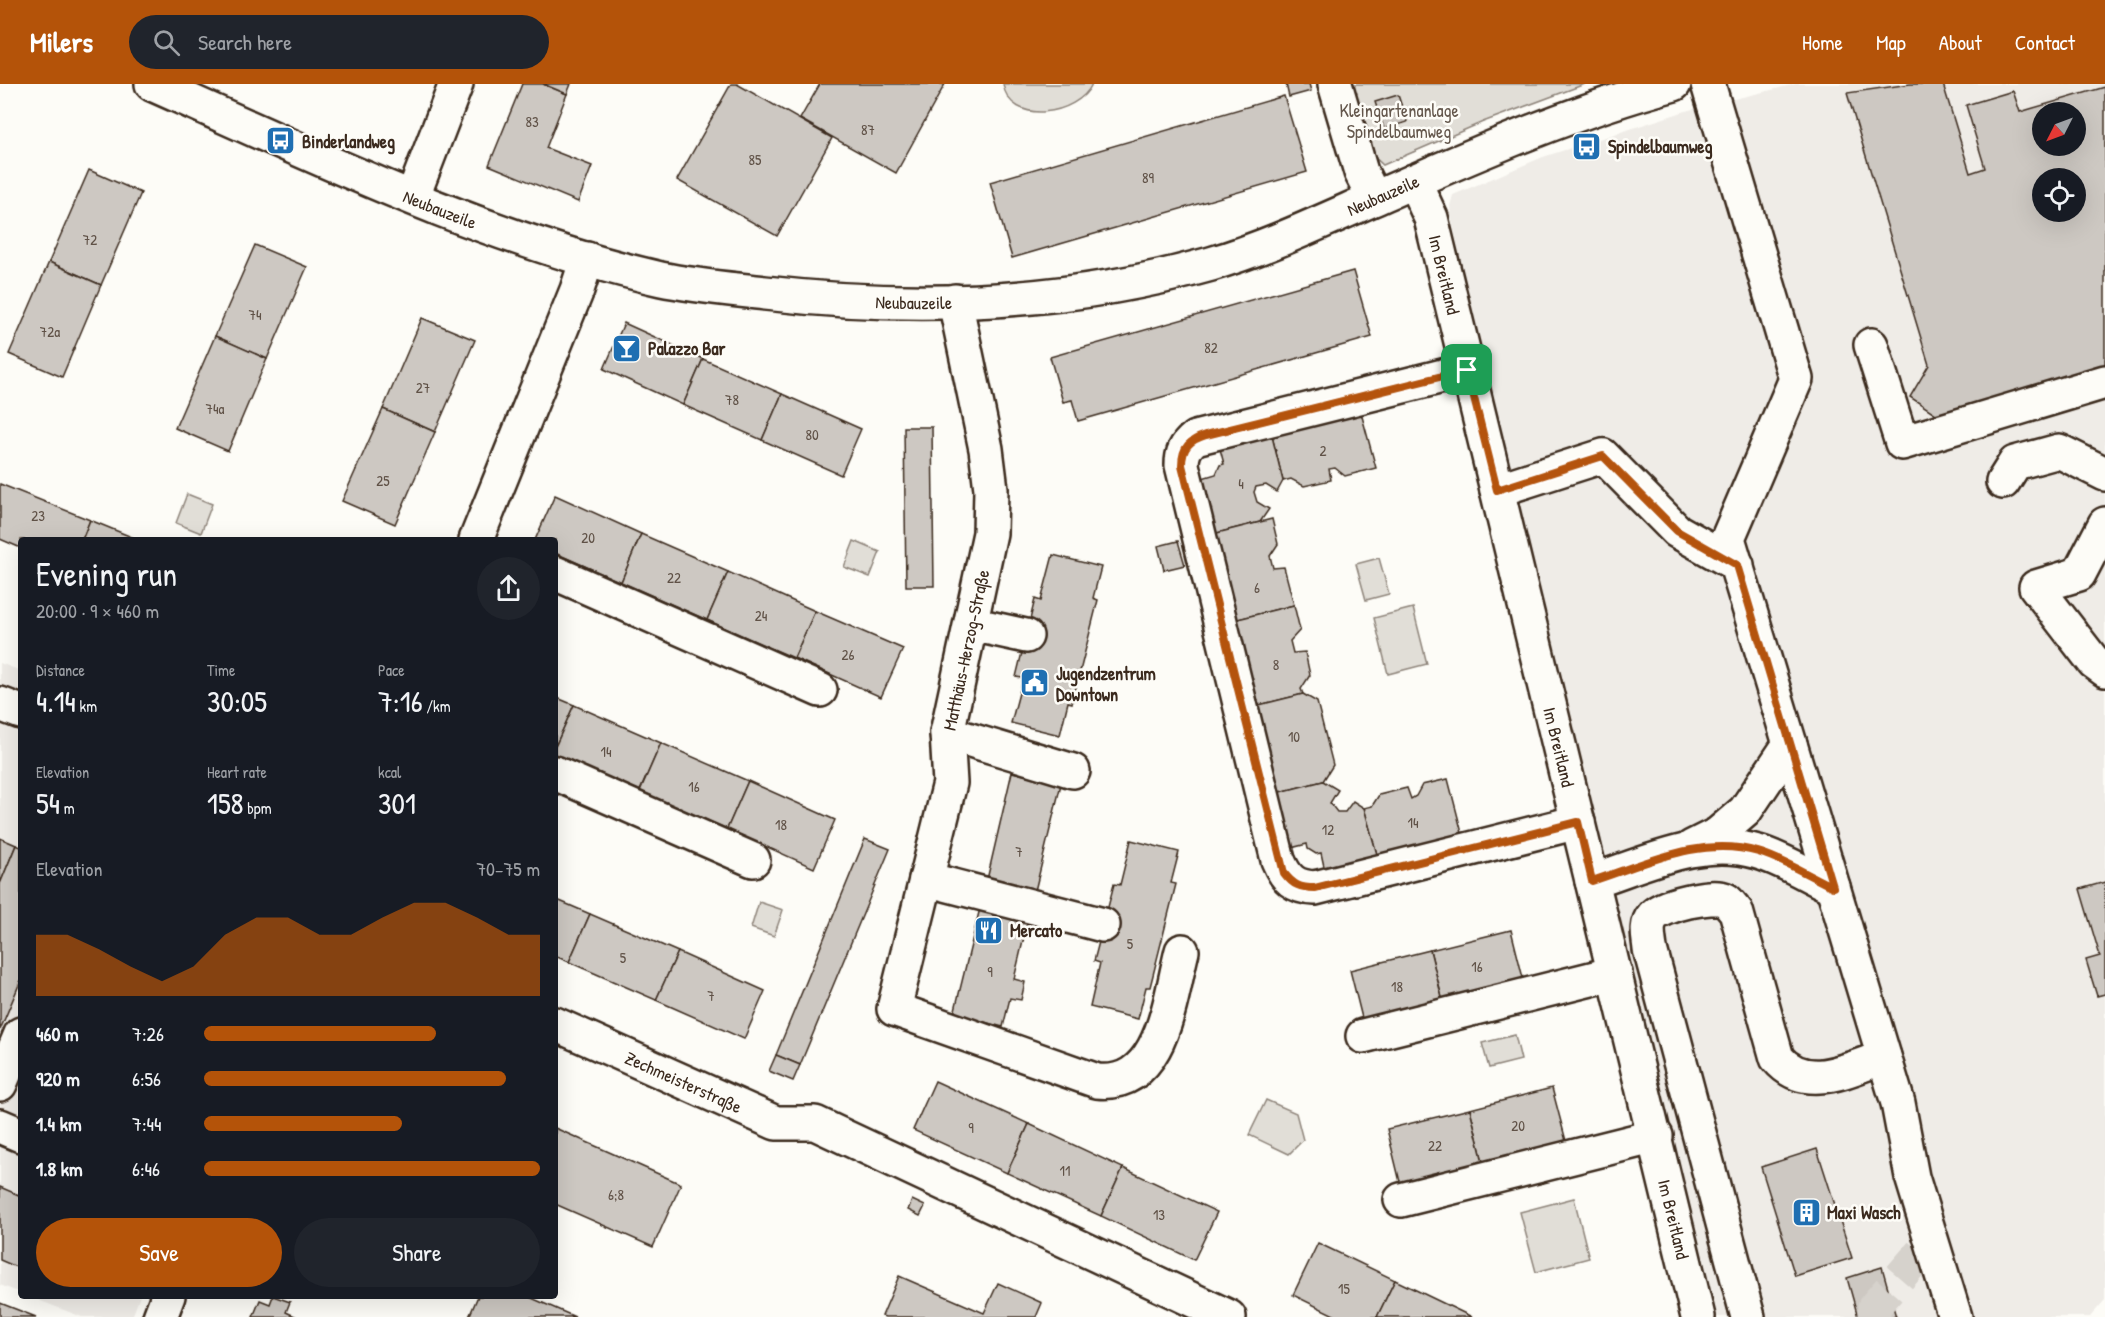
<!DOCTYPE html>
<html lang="en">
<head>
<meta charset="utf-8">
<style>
	:root { --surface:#171b24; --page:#20242c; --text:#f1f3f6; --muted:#9ea1a6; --accent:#b45309 }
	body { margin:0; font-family:"Patrick Hand",sans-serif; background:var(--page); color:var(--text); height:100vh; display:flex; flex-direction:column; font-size:22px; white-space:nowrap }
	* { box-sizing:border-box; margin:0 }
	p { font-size:20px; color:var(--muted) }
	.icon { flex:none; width:33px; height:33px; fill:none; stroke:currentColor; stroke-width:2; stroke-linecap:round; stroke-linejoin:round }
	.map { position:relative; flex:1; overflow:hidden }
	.details { position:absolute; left:18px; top:453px; width:540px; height:762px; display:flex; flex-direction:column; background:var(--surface); border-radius:6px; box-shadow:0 6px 24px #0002 }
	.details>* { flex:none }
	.needle { width:39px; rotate:228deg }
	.tools { position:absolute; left:2032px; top:18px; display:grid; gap:12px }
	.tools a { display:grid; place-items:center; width:54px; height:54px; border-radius:50%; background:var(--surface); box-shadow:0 6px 24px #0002; font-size:30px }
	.pin { position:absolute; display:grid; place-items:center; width:51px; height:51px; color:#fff; margin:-26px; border-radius:12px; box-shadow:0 3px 9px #0006 }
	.round { display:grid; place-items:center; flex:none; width:63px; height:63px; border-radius:32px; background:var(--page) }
	.summary { display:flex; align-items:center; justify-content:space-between; height:102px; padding:0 18px }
	h1 { font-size:33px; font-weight:600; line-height:45px }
	.metrics { display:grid; grid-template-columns:repeat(3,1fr); gap:9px; height:102px; padding:6px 18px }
	.metrics div { display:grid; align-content:center }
	.metrics b { font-size:30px; font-weight:600 }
	.metrics small { font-size:16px; font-weight:400 }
	.metrics p { font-size:16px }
	.chart { height:168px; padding:12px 18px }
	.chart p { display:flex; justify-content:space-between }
	.chart svg { width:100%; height:108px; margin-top:6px; fill:var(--accent); opacity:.7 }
	.button { display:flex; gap:12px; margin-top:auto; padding:12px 18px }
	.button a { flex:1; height:69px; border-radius:36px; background:var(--accent); color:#fff; font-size:24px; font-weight:600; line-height:69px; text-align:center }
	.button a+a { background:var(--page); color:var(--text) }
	ul { padding:0 18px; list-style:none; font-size:20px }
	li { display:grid; grid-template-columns:96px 72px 1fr; align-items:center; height:45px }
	li i { height:15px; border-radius:8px; background:var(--accent) }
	header { display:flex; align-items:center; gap:36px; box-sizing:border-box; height:84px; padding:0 30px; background:var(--accent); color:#fff }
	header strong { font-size:28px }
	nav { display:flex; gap:33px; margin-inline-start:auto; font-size:21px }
	.search { width:420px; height:54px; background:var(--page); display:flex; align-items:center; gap:15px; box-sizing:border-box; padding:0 21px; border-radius:33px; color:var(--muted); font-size:22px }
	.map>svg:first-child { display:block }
</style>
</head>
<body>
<header>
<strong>Milers</strong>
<div class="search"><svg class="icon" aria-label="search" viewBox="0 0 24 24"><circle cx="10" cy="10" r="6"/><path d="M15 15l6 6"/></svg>Search here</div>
<nav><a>Home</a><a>Map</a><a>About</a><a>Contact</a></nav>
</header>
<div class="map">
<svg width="2105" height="1233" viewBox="0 0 2105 1233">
	<rect width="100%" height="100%" fill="#fdfcf7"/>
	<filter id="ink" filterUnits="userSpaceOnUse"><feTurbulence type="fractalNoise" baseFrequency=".0167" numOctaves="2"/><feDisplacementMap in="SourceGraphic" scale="12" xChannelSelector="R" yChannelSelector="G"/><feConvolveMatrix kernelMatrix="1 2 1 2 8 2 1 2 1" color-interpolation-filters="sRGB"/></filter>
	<g filter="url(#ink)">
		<g fill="#efece7" fill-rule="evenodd">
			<path d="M1796,0h309v1216l-15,17h-377l-197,-799 -65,-302 -1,-10 3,-11 90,-38 146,-47zM2043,28h33v34h-33zM2043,94h33v34h-33z"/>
			<polygon points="0,579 21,587 21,1209 0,1201"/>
			<polygon points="28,1212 140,1212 132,1233 82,1233"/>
		</g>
		<g fill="#e1ded7" stroke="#8e847a" stroke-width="1.5">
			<path d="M1003,0h89c-14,31 -82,43 -89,0z"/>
			<polygon points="1350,0 1585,0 1483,38 1383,81 1369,68"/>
			<polygon points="187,410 212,420 201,449 176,439"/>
			<polygon points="854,457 880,468 870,493 844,483"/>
			<polygon points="1379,474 1389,510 1366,516 1356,480"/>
			<polygon points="1413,524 1427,580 1388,590 1374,534"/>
			<polygon points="759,818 783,826 774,852 751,844"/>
			<polygon points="1515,951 1521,976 1489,984 1482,959"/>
			<polygon points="1266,1016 1296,1029 1303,1056 1289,1070 1249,1051"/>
			<polygon points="1574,1114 1589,1174 1536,1188 1520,1128"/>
		</g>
		<g fill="#cdc8c2" stroke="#3b2a1e" stroke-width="1.5" fill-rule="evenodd">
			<polygon points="522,0 543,0 567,10 546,64 592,82 578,118 489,81"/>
			<polygon points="543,0 571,0 567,10"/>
			<polygon points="731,0 737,0 832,54 777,152 677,96"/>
			<polygon points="820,0 945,0 896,89 800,35"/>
			<polygon points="1286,0 1309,0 1311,7 1289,13"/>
			<path d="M1910,0h33l27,89 15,-5 -19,-63 47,-14 7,21 85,-25v285l-160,48 -35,-23 19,-32 -82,-272zM2043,28h33v34h-33zM2043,94h33v34h-33z"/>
			<polygon points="1398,11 1407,38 1384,45 1375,18"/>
			<polygon points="1284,12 1307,88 1012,174 990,98"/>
			<polygon points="89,86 141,109 101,201 49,178"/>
			<polygon points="255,161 307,183 267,275 215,252"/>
			<polygon points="49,178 101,201 62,293 9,270"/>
			<polygon points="1353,187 1372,253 1078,337 1072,316 1063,318 1050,273"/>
			<polygon points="422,234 475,256 435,348 383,325"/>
			<polygon points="624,239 703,275 683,321 604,285"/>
			<polygon points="215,252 267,275 228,367 175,344"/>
			<polygon points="703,275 782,310 762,356 683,321"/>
			<polygon points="782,310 861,345 841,391 762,356"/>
			<polygon points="383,325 435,348 395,440 342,417"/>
			<polygon points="1360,325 1376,384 1345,392 1335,384 1329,385 1331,396 1304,402 1291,395 1283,397 1271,348"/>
			<polygon points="904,343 932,343 934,502 906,502"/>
			<polygon points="1271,348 1283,397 1277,408 1266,401 1256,403 1254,408 1257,418 1269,425 1260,438 1213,450 1199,395 1216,390 1220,381 1224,380 1219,361"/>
			<polygon points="0,400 90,436 82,456 21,456 21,464 0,455"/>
			<polygon points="555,411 641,450 621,498 555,469 555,456 535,456"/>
			<polygon points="1272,435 1278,460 1270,472 1273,484 1284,483 1294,521 1234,536 1213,450"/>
			<polygon points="90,436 139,456 82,456"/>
			<polygon points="641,450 728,488 707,536 621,498"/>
			<polygon points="1178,457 1185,481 1164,486 1158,462"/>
			<polygon points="1053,471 1101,483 1093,514 1098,516 1072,619 1068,618 1060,651 1011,639 1023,594 1016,593 1035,515 1041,517"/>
			<polygon points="728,488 815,527 794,574 707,536"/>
			<polygon points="1294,521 1300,546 1290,557 1293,569 1305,568 1310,591 1301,605 1303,610 1255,622 1234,536"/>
			<polygon points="815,527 903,565 881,613 794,574"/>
			<polygon points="1303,610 1317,618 1333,681 1323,697 1276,709 1255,622"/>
			<polygon points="555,613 574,621 555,663"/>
			<polygon points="574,621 661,659 640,707 555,670 555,663"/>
			<polygon points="661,659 748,697 727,745 640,707"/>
			<polygon points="1012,688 1061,700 1034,811 986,800"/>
			<polygon points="1448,695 1463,753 1378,774 1364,724 1372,722 1379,711 1407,704 1411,715 1416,712 1422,701"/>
			<polygon points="748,697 835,736 814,784 727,745"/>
			<polygon points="1323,697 1338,706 1330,719 1337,728 1345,728 1353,717 1364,724 1378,774 1325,787 1321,769 1316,770 1308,765 1307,760 1291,764 1276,709"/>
			<polygon points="0,754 16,761 0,800"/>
			<polygon points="865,755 890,765 800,981 776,971"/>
			<polygon points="1131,756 1179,768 1171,799 1176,800 1150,903 1146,903 1138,935 1090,923 1100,879 1094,877 1114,800 1120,801"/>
			<polygon points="16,761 21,763 21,896 0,946 0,800"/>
			<polygon points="2105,798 2105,910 2097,912 2086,876 2100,872 2080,805"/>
			<polygon points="555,815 590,830 569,878 555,872"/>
			<polygon points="981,820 1029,832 1014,895 1025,898 1021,916 1010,914 1003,943 954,930"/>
			<polygon points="590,830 678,868 656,916 569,878"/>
			<polygon points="1511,846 1524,898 1443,918 1430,866"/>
			<polygon points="1430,866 1443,918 1363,938 1350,886"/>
			<polygon points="678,868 765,907 744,955 656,916"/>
			<polygon points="776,971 800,981 793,997 769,987"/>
			<polygon points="935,997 1029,1040 1007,1089 913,1046"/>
			<polygon points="1552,1004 1566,1057 1483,1078 1470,1025"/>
			<polygon points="1470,1025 1483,1078 1400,1098 1387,1045"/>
			<polygon points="1029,1040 1123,1084 1101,1132 1007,1089"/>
			<polygon points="555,1044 681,1100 653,1163 555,1120"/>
			<polygon points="1817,1065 1852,1174 1795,1192 1761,1083"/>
			<polygon points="1123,1084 1217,1128 1194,1176 1101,1132"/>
			<polygon points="0,1103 21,1112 21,1185 0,1176"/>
			<polygon points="912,1116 925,1122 920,1132 908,1126"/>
			<polygon points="1318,1159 1395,1196 1377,1233 1338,1233 1293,1211"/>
			<polygon points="1882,1183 1896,1233 1858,1233 1847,1194"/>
			<polygon points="899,1192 984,1229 998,1199 1042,1219 1036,1233 885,1233 882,1232"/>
			<polygon points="1395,1196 1472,1233 1377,1233"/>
			<polygon points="273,1212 290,1218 286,1228 297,1233 253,1233 260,1216 270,1220"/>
			<polygon points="478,1212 527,1212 575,1233 469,1233"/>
			<polygon points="0,1219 36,1233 0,1233"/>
		</g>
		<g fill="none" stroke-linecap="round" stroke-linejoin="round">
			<polyline stroke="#d6d2cc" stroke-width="33" stroke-dasharray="33 16" stroke-linecap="butt" points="1874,1233 1874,1223 1931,1157"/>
			<defs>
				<g id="minor">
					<path id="s1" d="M152,0c165,73 333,155 509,195 34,7 70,10 104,14 148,17 301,12 446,-29 61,-18 120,-47 178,-72 93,-41 188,-82 285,-108"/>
					<polyline points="1335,0 1361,88 1374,114"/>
					<polyline points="1708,0 1796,295 1728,454 1898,1019 1912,1093 1955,1233"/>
					<path id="s2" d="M1414,97l17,37 267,1099"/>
					<polyline points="413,112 456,0"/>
					<path d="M955,217l31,148 5,40 -1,44 -43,200 3,50 -56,226 203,72c66,7 73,-84 85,-130"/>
					<polyline points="1871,261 1902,359 2105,298"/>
					<path d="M1467,286l-272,68c-10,8 -13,15 -13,27l96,395c8,19 16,27 37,28l263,-66"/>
					<polyline points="2003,398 2015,379 2059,367 2105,390"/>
					<polyline points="1497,406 1603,372 1677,447 1737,481"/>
					<polyline points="2105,440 2079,490 2036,503 2094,578 2105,586"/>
					<polyline points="476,456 577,206 587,175"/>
					<polyline points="555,489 820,606"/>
					<polyline points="971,540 1026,552"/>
					<polyline points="0,620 21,628"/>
					<polyline points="947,649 1073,687"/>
					<polyline points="555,689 753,776"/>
					<polyline points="1692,763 1718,750 1745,727 1790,660"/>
					<polyline points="926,795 1103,841"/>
					<path d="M1592,797c53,-17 110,-46 166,-29 25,7 51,24 75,35"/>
					<path id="s3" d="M555,940l221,99h39l414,194"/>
					<polyline points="1363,952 1615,889"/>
					<polyline points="0,1000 21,950"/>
					<polyline points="0,1042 21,1051"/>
					<polyline points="1401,1116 1656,1052"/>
					<polyline points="160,1233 168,1212"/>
					<path d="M1748,1233l-98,-368c-1,-11 -5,-24 3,-33 9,-11 60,-23 73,-16 3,2 7,8 10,11l41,147c29,35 71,11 107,-1"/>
				</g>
			</defs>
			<use href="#minor" stroke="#3b2a1e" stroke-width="38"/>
			<use href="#minor" stroke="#fdfcf7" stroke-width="33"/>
		</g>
	</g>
	<g fill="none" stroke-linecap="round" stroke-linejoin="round" filter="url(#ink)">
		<defs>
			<path id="route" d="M1467,286l30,120 106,-34 74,75 60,34 96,322c-24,-11 -50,-28 -75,-35 -56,-17 -113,12 -166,29l-14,-59 -263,66c-15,0 -22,-3 -31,-15l-102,-408c0,-18 8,-25 24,-30z"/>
		</defs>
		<use href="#route" stroke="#fff" stroke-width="12"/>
		<use href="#route" stroke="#b45309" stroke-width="8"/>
	</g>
	<defs>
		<symbol id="bus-square" viewBox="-11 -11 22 22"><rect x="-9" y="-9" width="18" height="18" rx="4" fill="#1f6fb2" stroke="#fdfcf7"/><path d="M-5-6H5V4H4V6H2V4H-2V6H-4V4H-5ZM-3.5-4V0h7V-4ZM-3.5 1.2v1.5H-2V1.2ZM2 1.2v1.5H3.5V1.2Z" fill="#fff"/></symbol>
		<symbol id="bar-square" viewBox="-11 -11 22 22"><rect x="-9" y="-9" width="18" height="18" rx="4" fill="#1f6fb2" stroke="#fdfcf7"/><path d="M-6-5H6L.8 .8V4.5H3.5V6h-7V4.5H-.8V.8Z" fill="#fff"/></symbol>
		<symbol id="civic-square" viewBox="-11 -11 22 22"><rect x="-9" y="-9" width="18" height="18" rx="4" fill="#1f6fb2" stroke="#fdfcf7"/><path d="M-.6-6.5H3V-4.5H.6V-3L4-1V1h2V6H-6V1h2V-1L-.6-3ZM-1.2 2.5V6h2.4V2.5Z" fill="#fff"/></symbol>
		<symbol id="restaurant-square" viewBox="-11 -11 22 22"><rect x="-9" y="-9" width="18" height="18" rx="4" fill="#1f6fb2" stroke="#fdfcf7"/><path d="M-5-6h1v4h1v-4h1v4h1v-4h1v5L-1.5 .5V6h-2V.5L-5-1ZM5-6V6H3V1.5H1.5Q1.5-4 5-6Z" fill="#fff"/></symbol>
		<symbol id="building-square" viewBox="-11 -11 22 22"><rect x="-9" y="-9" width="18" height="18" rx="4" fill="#1f6fb2" stroke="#fdfcf7"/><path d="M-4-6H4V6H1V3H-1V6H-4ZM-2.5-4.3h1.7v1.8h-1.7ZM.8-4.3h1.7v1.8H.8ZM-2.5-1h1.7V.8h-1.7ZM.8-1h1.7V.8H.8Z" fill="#fff"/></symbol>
	</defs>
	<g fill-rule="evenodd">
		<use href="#bus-square" x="264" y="40" width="33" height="33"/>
		<use href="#bus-square" x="1570" y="46" width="33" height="33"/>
		<use href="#bar-square" x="610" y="248" width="33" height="33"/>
		<use href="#civic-square" x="1018" y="582" width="33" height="33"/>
		<use href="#restaurant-square" x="972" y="830" width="33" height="33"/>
		<use href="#building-square" x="1790" y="1112" width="33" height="33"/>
	</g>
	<g text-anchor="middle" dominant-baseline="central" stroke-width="5" stroke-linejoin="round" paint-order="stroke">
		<g font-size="15" fill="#605247">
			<text x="532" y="37">83</text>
			<text x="868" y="45">87</text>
			<text x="755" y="75">85</text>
			<text x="1148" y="93">89</text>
			<text x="90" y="155">72</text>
			<text x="255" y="230">74</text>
			<text x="50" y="247">72a</text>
			<text x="1211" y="263">82</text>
			<text x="423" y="303">27</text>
			<text x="732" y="315">78</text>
			<text x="215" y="324">74a</text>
			<text x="812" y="350">80</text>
			<text x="1323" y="366">2</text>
			<text x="383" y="396">25</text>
			<text x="1241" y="399">4</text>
			<text x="38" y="431">23</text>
			<text x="588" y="453">20</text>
			<text x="674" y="493">22</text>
			<text x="1257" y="503">6</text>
			<text x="761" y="531">24</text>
			<text x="848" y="570">26</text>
			<text x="1276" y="580">8</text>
			<text x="1294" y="652">10</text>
			<text x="606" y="667">14</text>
			<text x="694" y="702">16</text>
			<text x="1413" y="738">14</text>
			<text x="781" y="740">18</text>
			<text x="1328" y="745">12</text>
			<text x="1019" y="767">7</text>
			<text x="1130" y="859">5</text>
			<text x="623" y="873">5</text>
			<text x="1477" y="882">16</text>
			<text x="990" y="887">9</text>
			<text x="1397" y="902">18</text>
			<text x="711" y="911">7</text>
			<text x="1518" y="1041">20</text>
			<text x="971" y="1043">9</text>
			<text x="1435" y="1061">22</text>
			<text x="1065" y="1086">11</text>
			<text x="616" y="1110">6;8</text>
			<text x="1159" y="1130">13</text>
			<text x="1344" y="1204">15</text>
		</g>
		<g font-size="18" fill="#64574c" stroke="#fdfcf7">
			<text x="1399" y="26">Kleingartenanlage<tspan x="1399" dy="21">Spindelbaumweg</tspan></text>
		</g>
		<g font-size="18" font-weight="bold" fill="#3b2a1e" stroke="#fdfcf7" text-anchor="start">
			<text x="302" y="57">Binderlandweg</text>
			<text x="1608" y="62">Spindelbaumweg</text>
			<text x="648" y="264">Palazzo Bar</text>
			<text x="1056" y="589">Jugendzentrum<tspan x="1056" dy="21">Downtown</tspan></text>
			<text x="1010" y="846">Mercato</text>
			<text x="1827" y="1128">Maxi Wasch</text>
		</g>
		<g font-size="18" fill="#3b2a1e" stroke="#fdfcf7">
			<text stroke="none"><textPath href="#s1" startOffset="1286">Neubauzeile</textPath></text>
			<text stroke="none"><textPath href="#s1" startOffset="314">Neubauzeile</textPath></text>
			<text stroke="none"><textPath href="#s2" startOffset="99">Im Breitland</textPath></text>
			<text stroke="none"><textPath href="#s1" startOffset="800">Neubauzeile</textPath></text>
			<text transform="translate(966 566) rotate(-78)">Matthäus-Herzog-Straße</text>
			<text stroke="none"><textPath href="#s2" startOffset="585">Im Breitland</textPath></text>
			<text stroke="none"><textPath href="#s3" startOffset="141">Zechmeisterstraße</textPath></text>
			<text stroke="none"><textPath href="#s2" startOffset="1071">Im Breitland</textPath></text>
		</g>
	</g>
</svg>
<div class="tools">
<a><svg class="needle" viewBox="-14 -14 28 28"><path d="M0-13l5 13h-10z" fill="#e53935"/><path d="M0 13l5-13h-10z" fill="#9ea1a6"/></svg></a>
<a><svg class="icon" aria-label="locate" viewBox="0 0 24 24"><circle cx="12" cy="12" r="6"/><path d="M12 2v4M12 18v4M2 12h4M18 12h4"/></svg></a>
</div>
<div class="pin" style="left:1467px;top:286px;background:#1e9e55"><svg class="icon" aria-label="arrive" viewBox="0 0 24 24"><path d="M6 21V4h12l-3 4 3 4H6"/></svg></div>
<section class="details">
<div class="summary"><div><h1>Evening run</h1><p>20:00 · 9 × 460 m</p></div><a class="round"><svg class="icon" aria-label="share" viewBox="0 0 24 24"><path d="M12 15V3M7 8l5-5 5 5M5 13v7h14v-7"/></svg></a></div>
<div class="metrics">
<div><p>Distance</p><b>4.14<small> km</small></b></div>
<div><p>Time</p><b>30:05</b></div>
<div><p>Pace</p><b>7:16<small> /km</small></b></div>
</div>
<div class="metrics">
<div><p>Elevation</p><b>54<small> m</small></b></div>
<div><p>Heart rate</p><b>158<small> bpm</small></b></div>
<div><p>kcal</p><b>301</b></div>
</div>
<div class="chart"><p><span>Elevation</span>70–75 m</p>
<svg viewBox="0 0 160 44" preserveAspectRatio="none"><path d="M0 44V19L10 19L20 25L30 32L40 38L50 32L60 19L70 12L80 12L90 19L100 19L110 12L120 6L130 6L140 12L150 19L160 19V44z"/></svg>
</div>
<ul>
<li><b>460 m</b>7:26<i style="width:69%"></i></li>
<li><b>920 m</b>6:56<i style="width:90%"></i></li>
<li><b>1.4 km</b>7:44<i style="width:59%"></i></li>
<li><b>1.8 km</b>6:46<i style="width:100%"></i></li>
</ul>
<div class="button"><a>Save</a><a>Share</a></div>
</section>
</div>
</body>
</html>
